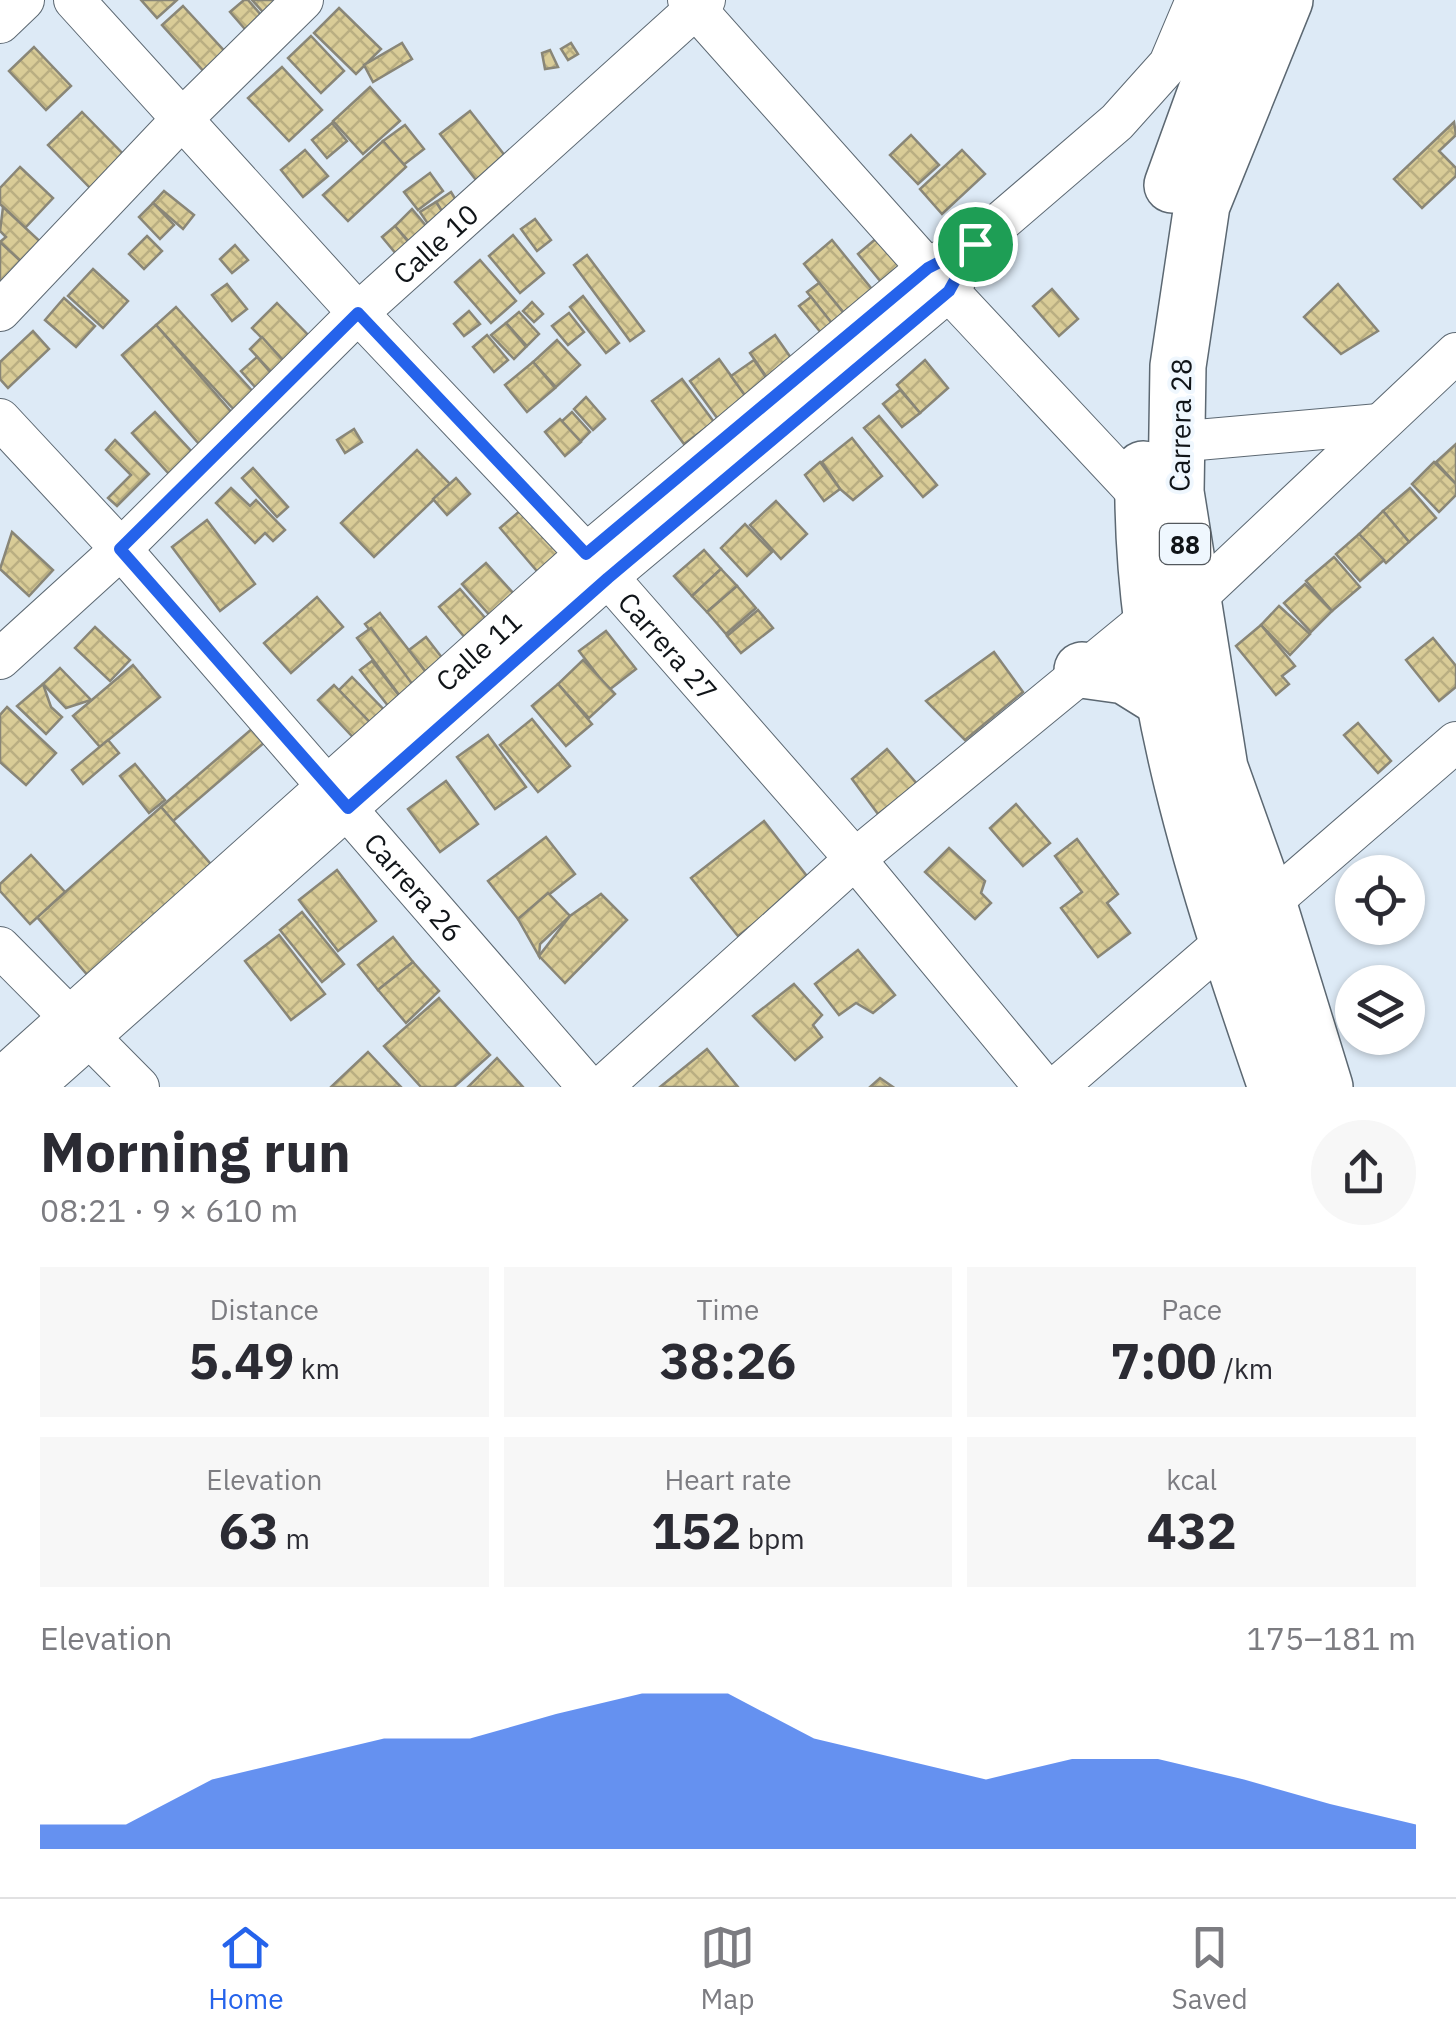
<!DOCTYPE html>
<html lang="en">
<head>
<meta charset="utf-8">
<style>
	:root { --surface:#fff; --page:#f7f7f7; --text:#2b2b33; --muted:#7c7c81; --line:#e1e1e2; --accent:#2563eb }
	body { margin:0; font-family:"IBM Plex Sans",sans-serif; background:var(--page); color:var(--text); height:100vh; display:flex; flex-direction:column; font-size:38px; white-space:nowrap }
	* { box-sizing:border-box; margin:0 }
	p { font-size:32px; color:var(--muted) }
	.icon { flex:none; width:55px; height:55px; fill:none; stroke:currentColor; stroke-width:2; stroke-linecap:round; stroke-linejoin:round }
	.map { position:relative; height:1087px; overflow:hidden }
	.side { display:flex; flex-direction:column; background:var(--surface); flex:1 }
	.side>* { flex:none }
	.buttons { position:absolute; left:1335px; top:855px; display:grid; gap:20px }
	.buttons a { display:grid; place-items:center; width:90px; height:90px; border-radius:50%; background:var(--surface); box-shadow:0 2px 8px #0004; font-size:50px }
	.pin { position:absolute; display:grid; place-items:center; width:85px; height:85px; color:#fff; margin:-42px; border:5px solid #fff; border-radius:50%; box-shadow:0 2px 10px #0007 }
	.round { display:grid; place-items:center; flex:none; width:105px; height:105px; border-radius:52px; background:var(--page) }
	.headline { display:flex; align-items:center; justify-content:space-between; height:170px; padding:0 40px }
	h1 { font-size:55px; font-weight:700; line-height:75px }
	.figures { display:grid; grid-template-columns:repeat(3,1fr); gap:15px; height:170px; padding:10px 40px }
	.figures div { display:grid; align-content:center; border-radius:0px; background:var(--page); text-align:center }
	.figures b { font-size:50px; font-weight:700 }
	.figures small { font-size:28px; font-weight:400 }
	.figures p { font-size:28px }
	.chart { height:280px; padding:20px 40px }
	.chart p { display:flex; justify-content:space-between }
	.chart svg { width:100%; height:180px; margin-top:10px; fill:var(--accent); opacity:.7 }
	.menu { display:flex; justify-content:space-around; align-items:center; height:140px; border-top:2px solid var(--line); background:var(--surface); font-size:28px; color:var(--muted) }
	.menu a { display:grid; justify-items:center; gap:5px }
	.menu .on { color:var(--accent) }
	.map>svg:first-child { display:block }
</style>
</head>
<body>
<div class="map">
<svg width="1456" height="1087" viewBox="0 0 1456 1087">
	<defs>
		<pattern id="building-cross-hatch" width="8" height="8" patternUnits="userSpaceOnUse" patternTransform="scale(2.5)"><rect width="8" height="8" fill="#d9cc97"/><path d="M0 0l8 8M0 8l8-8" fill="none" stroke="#b9ae81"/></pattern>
	</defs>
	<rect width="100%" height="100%" fill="#ddeaf6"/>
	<g fill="url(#building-cross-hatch)" stroke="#898677" stroke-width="2.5">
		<polygon points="141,0 177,0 157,18"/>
		<polygon points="244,0 248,0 267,22 251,36 230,12"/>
		<polygon points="252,0 290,0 272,22"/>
		<polygon points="183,6 229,56 207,75 162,25"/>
		<polygon points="339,8 381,49 356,74 314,33"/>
		<polygon points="311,36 344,71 321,93 288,58"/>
		<polygon points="402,43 412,59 373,82 364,65"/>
		<polygon points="571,43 578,54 568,60 561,49"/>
		<polygon points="34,47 71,86 46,110 9,71"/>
		<polygon points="550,50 558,67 545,69 542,53"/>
		<polygon points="282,67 322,110 289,141 248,98"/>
		<polygon points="370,87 400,121 363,154 333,121"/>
		<polygon points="470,111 506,157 476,180 440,134"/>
		<polygon points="82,112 131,162 97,195 48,145"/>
		<polygon points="1454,122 1456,135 1439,151 1456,168 1456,176 1422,208 1394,179"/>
		<polygon points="332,123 347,141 327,158 312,140"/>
		<polygon points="405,125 424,149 402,166 383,141"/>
		<polygon points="911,135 939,165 918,184 890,155"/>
		<polygon points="383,141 406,167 348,221 323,195"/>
		<polygon points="305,150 328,176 303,197 281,170"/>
		<polygon points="962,150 985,174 942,214 920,189"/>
		<polygon points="20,167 53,198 25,228 0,204 0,188"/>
		<polygon points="430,173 443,191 418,210 404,192"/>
		<polygon points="164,191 194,215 183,229 153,203"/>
		<polygon points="451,192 462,210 447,219 436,202"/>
		<polygon points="436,202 447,219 434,233 420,212"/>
		<polygon points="153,203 174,225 160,239 139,217"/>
		<polygon points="3,207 47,248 28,268 0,242 6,237 0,231"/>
		<polygon points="412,209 438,240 421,255 395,226"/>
		<polygon points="535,219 551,240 537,251 521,229"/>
		<polygon points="395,226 415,250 402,261 382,237"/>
		<polygon points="513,235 544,273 520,293 489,256"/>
		<polygon points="147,236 162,251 144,269 129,254"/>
		<polygon points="878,237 901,264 881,282 858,254"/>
		<polygon points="832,240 880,299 852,323 804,264"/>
		<polygon points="0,242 28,268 0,297"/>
		<polygon points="235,245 248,260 232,273 220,259"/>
		<polygon points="587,255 644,331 630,341 574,265"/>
		<polygon points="480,260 516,301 491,323 455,282"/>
		<polygon points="93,269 128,301 103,328 68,296"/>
		<polygon points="819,283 852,323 838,331 807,292"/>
		<polygon points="227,284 247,309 232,321 212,295"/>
		<polygon points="1338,284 1378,331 1341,354 1304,317"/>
		<polygon points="1052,289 1078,319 1059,336 1033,306"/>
		<polygon points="583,296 619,343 606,353 570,307"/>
		<polygon points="811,297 838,331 827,340 799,306"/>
		<polygon points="64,298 95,326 76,347 45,320"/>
		<polygon points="532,302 543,314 534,322 523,311"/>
		<polygon points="277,303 316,343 291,368 252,328"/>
		<polygon points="176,307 256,395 237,413 156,325"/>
		<polygon points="469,311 480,324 464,336 454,324"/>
		<polygon points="519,312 539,334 527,346 506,323"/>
		<polygon points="569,313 584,332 568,345 552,326"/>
		<polygon points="506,323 526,347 514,359 491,335"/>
		<polygon points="156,325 233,414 199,444 122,355"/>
		<polygon points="33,331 49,349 8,388 0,379 0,362"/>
		<polygon points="487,335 508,360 494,372 473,347"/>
		<polygon points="775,335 798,368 772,385 750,353"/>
		<polygon points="262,337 286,364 274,375 250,349"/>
		<polygon points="557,340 580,365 556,387 533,362"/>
		<polygon points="257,357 278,381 262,395 241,371"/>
		<polygon points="719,359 752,405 723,426 690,381"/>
		<polygon points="754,360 774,389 752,405 731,376"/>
		<polygon points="925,360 948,388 920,413 897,385"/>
		<polygon points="533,362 555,388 527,412 505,385"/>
		<polygon points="682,379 714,422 684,444 652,401"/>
		<polygon points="900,390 920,413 902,427 883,404"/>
		<polygon points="586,397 605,419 593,430 574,409"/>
		<polygon points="155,412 192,452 169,474 132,433"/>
		<polygon points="572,412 590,432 580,442 561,422"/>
		<polygon points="879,416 937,485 923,497 864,428"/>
		<polygon points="560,419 581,442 565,456 545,432"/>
		<polygon points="354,429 362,442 345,453 337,440"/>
		<polygon points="852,438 882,476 853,500 840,489 822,462"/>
		<polygon points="115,440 149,474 117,506 108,498 131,475 106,450"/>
		<polygon points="1456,444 1456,484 1436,462"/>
		<polygon points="417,450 450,484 374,557 341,523"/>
		<polygon points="820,462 840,489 824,501 805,475"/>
		<polygon points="1434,462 1456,484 1456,495 1439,512 1412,484"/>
		<polygon points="253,468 288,507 277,517 242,478"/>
		<polygon points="456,478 470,494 447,515 433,499"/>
		<polygon points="231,488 250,506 256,500 285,530 273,541 265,533 255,543 216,503"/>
		<polygon points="1410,488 1436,518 1409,542 1383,511"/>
		<polygon points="776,501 807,534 781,559 750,525"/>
		<polygon points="528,504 576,560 548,584 500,528"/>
		<polygon points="1383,511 1409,542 1386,563 1359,534"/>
		<polygon points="207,520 255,584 220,611 172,547"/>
		<polygon points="745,524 772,552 747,576 721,548"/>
		<polygon points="12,532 53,570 29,596 0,569"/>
		<polygon points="1359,534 1384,560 1360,581 1336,554"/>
		<polygon points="704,550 721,569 692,596 674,576"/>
		<polygon points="1334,557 1360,587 1332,611 1306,581"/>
		<polygon points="486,563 524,605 500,627 462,584"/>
		<polygon points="721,569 737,586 707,612 692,596"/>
		<polygon points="1305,584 1332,611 1311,632 1284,603"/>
		<polygon points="737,586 756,608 726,634 707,612"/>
		<polygon points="460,589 494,628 472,646 439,607"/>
		<polygon points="317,597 343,627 291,673 264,643"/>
		<polygon points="1279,606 1310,634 1290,655 1261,625"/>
		<polygon points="758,610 773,628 741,653 727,636"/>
		<polygon points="380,613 436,685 421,696 365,624"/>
		<polygon points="1261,625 1295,666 1282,676 1289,684 1276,695 1236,646"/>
		<polygon points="95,627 130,660 110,681 75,648"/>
		<polygon points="371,628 421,696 408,707 357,638"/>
		<polygon points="606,631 636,669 609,690 579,651"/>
		<polygon points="426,637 450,668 433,681 409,650"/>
		<polygon points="1433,638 1456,666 1456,687 1439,701 1406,660"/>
		<polygon points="994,652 1023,692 965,740 926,701"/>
		<polygon points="583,660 615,694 589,718 558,684"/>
		<polygon points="372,661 408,707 396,716 360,670"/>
		<polygon points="133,665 160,697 100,747 73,716"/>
		<polygon points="60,668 91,700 66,708 43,684"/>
		<polygon points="352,677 395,721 380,733 339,690"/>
		<polygon points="43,684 51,707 62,717 46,734 17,706"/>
		<polygon points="558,684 592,724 566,746 532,706"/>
		<polygon points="334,685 380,733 364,749 318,700"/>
		<polygon points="7,707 56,753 26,785 0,762 0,715"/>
		<polygon points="532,719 570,766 538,792 500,745"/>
		<polygon points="261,721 273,735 173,821 161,807"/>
		<polygon points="1358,723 1391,761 1378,773 1344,735"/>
		<polygon points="488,735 526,787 495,809 457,757"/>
		<polygon points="108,740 119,753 83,784 72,770"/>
		<polygon points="887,749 918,785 878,814 852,779"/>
		<polygon points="135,764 165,800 149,813 120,776"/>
		<polygon points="446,781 478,824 440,852 408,809"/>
		<polygon points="1016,804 1050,843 1023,866 990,828"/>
		<polygon points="161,807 222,877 97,986 37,917"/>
		<polygon points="764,821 810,880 738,936 691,878"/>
		<polygon points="546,837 575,874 518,919 488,881"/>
		<polygon points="1077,839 1118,894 1107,903 1130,933 1098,957 1061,908 1082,892 1055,856"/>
		<polygon points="949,848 985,881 981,893 991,903 975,919 925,872"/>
		<polygon points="31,855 65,892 30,924 0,891 0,884"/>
		<polygon points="337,870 376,921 338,951 299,900"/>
		<polygon points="548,893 570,916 540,944 539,956 518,919"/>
		<polygon points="601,894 627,920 565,983 539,956 570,916"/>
		<polygon points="302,912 344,964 322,982 280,930"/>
		<polygon points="279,935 325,994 291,1020 245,961"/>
		<polygon points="393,937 413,962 378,990 358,965"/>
		<polygon points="858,950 895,995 873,1013 856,1003 839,1015 815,984"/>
		<polygon points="413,962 439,991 406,1023 378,990"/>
		<polygon points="794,984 822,1015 813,1025 822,1037 795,1060 753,1016"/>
		<polygon points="439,998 490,1055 454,1087 421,1087 384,1046"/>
		<polygon points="707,1049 738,1087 660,1087"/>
		<polygon points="368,1052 401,1087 331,1087"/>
		<polygon points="497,1058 523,1087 468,1087"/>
		<polygon points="880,1078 893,1087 870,1087"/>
	</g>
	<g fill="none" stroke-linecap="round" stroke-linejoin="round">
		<defs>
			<g id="minor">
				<path id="s1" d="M74,0l284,313 250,264 247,282 189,228"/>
				<polyline points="688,0 927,268 1142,498"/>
				<polyline points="0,23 24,0"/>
				<polyline points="0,311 182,119 303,0"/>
				<path id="s2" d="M0,419l121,130 467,538"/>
				<polyline points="1175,442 1379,424"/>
				<polyline points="1180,613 1456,353"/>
				<path id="s3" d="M0,659l121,-110 237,-236 347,-313"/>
				<polyline points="0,947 139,1087"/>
				<path id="s4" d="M0,1079l586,-525 341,-286 48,-24 142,-122 52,-58 27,-64"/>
				<polyline points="38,1083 608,577 949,291 975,244"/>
				<polyline points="602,1087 855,859 1151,616 1165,599"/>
				<polyline points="1057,1087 1456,742"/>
			</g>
			<g id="highway">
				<polyline points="1285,0 1202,205 1178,366 1176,492 1220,768 1269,905 1325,1087"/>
				<polyline points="1172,185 1239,0"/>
				<path d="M1143,469c-4,214 64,418 133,618"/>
				<polyline points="1082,670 1125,676 1162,699"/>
			</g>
		</defs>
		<use href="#minor" stroke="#5c6872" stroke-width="42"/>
		<use href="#highway" stroke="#5c6872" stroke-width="58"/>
		<use href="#minor" stroke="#fff" stroke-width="40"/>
		<use href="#highway" stroke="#fff" stroke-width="55"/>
	</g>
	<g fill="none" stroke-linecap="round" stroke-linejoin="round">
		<defs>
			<polygon id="route" points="975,244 949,291 608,578 348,808 120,549 358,313 586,554 928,268"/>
		</defs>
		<use href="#route" stroke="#fff" stroke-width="20"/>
		<use href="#route" stroke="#2563eb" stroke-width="12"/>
	</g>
	<g text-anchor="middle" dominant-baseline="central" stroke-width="8" stroke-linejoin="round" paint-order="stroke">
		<rect fill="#eff7fe" stroke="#53585d" stroke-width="2.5" x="1160" y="524" width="50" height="40" rx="8"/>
		<g font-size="25" font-weight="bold" fill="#101418">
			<text x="1185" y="544">88</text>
		</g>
		<g font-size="28" fill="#101418" stroke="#eff7fe">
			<text stroke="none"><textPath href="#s3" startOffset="602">Calle 10</textPath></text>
			<text transform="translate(1180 425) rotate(-89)">Carrera 28</text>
			<text stroke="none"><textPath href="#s1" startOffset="878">Carrera 27</textPath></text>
			<text stroke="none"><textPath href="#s4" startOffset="642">Calle 11</textPath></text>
			<text stroke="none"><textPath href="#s2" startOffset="625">Carrera 26</textPath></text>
		</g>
	</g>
</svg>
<div class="buttons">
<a><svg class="icon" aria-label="locate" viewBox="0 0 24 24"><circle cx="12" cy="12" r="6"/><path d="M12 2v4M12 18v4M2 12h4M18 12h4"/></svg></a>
<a><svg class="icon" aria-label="layers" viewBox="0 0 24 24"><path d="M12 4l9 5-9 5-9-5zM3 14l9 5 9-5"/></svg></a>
</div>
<div class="pin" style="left:975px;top:244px;background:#1e9e55"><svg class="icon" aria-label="arrive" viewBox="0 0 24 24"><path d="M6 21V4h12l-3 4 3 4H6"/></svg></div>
</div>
<section class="side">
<div class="headline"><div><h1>Morning run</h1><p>08:21 · 9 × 610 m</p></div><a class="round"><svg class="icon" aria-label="share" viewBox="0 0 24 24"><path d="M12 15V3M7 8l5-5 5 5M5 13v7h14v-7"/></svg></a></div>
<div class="figures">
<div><p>Distance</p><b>5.49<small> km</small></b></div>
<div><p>Time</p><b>38:26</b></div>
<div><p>Pace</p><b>7:00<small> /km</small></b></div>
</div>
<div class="figures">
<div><p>Elevation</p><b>63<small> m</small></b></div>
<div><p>Heart rate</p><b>152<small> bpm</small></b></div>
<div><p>kcal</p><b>432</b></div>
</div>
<div class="chart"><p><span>Elevation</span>175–181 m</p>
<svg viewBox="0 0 160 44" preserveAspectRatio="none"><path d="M0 44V38L10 38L20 27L30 22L40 17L50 17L60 11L70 6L80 6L90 17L100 22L110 27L120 22L130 22L140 27L150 33L160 38V44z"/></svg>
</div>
</section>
<nav class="menu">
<a class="on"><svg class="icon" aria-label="home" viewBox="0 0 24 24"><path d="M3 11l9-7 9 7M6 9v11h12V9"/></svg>Home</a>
<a><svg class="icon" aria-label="map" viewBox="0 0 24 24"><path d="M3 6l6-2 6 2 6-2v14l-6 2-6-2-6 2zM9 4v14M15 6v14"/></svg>Map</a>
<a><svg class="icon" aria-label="saved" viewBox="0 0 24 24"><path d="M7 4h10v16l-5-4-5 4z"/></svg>Saved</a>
</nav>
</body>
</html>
